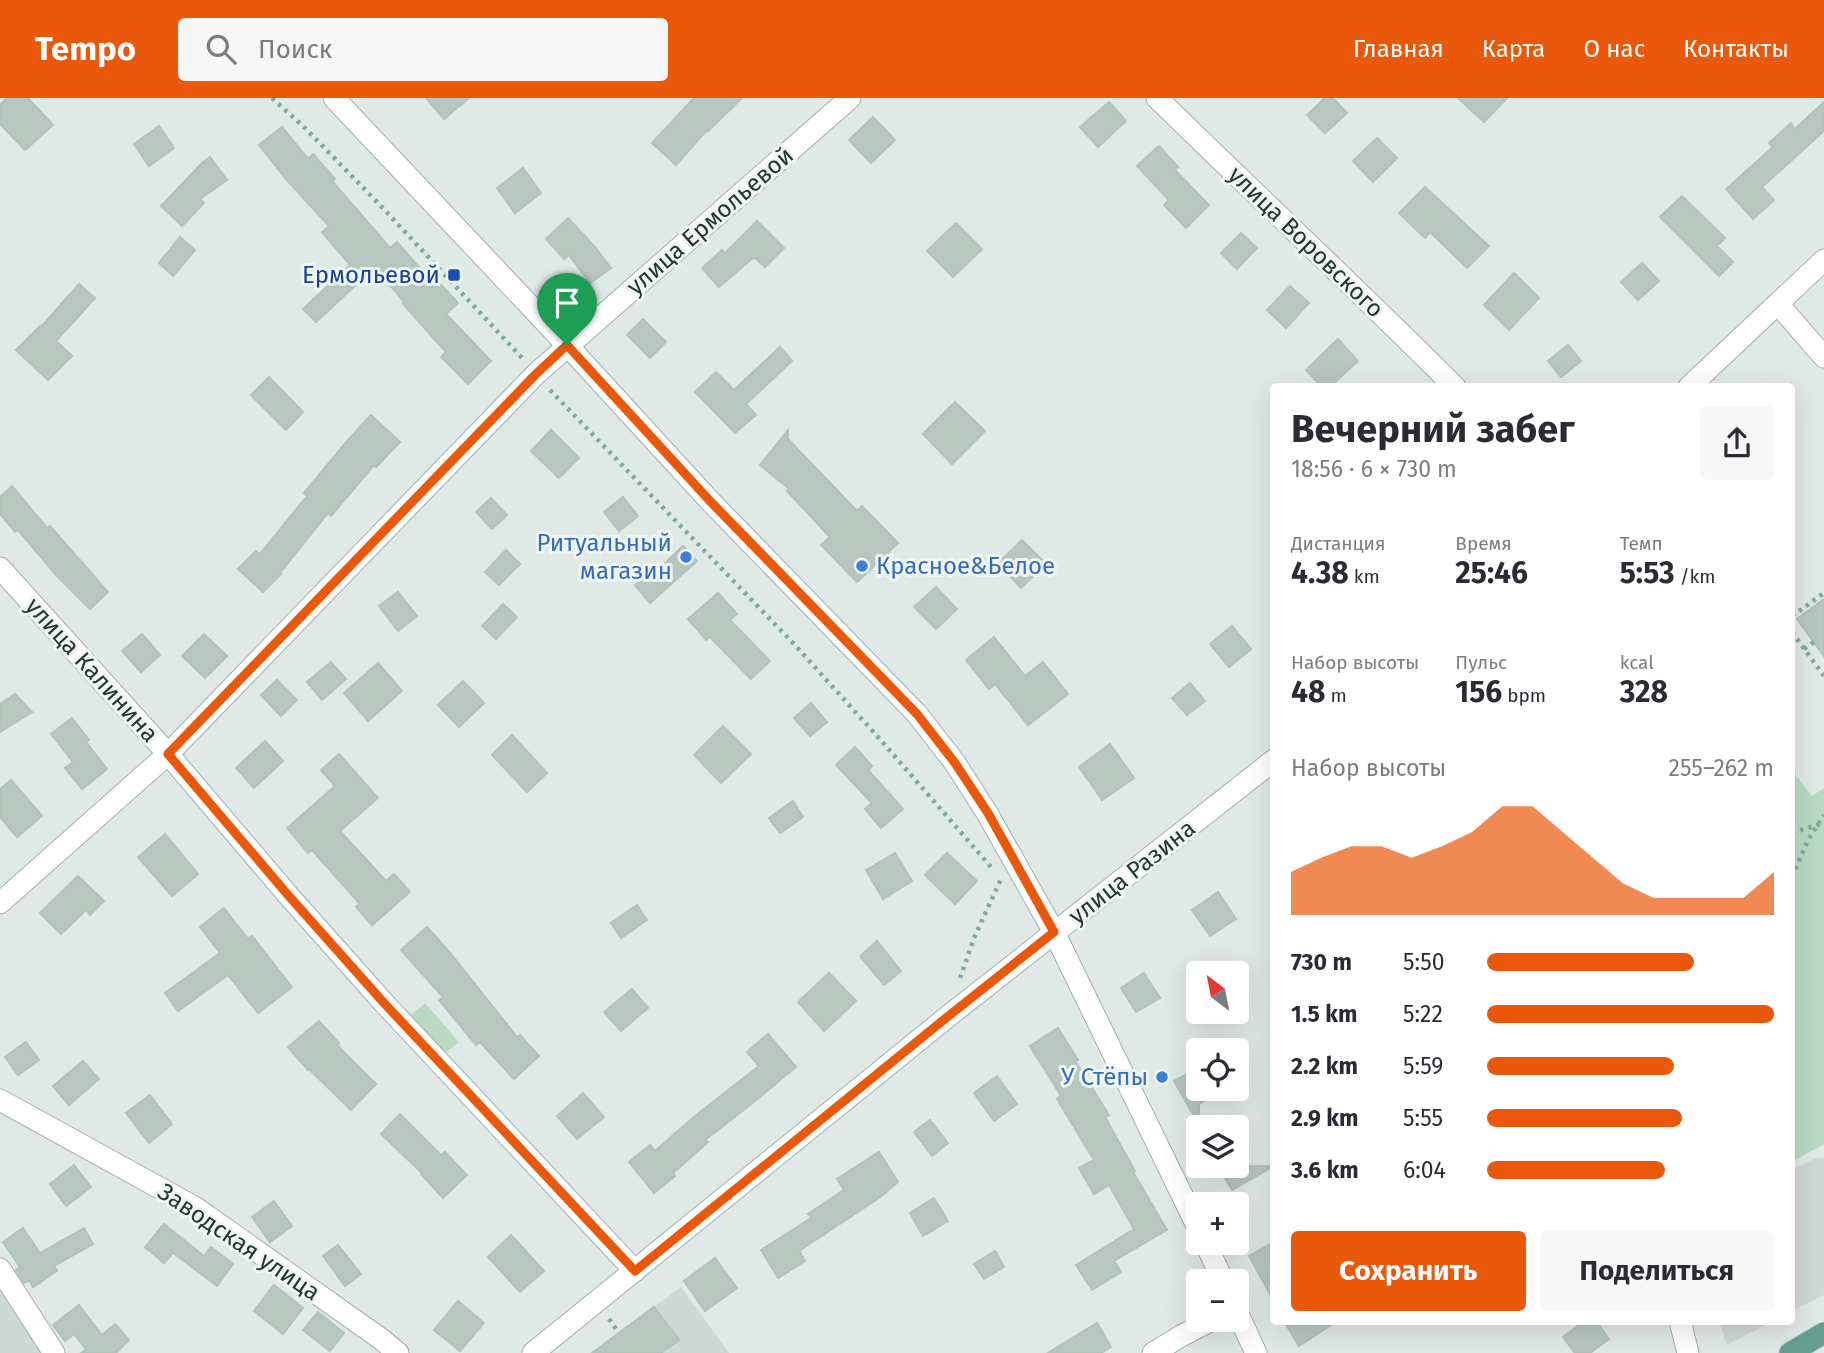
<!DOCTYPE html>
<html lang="ru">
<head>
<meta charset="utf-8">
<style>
	:root { --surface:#fff; --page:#f7f7f7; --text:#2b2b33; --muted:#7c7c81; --accent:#ea580c }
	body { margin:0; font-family:"Fira Sans",sans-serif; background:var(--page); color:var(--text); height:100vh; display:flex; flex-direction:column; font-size:26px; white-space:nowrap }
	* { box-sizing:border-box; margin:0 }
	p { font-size:23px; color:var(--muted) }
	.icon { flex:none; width:38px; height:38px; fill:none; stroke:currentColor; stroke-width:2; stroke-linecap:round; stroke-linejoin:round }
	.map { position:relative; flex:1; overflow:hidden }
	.details { position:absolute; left:1270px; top:285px; width:525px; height:942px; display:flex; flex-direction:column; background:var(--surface); border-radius:7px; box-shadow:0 7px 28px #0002 }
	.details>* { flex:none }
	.needle { width:46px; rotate:328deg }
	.buttons { position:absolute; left:1186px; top:863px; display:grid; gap:14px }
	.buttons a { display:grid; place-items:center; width:63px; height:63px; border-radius:7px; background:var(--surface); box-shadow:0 7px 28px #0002; font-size:35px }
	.pin { position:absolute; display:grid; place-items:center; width:60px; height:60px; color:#fff; margin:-72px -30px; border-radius:50% 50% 50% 0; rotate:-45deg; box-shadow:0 0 7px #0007 }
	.pin .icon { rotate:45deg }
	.round { display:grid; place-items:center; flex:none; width:74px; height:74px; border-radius:7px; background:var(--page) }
	.headline { display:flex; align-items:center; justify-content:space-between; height:119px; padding:0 21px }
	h1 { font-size:38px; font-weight:700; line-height:52px }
	.metrics { display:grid; grid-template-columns:repeat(3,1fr); gap:10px; height:119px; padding:7px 21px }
	.metrics div { display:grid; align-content:center }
	.metrics b { font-size:30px; font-weight:700 }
	.metrics small { font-size:19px; font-weight:400 }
	.metrics p { font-size:19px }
	.chart { height:196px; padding:14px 21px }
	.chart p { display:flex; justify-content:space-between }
	.chart svg { width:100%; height:126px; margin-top:7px; fill:var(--accent); opacity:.7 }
	.cta { display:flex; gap:14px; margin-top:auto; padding:14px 21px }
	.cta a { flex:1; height:80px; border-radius:7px; background:var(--accent); color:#fff; font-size:28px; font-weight:700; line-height:80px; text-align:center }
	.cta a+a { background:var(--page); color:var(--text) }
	ul { padding:0 21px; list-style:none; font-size:23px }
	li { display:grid; grid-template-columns:112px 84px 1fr; align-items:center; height:52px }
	li i { height:18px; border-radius:9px; background:var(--accent) }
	header { display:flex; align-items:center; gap:42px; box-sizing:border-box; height:98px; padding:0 35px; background:var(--accent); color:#fff }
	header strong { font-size:33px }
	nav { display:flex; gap:38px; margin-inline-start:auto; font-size:24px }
	.search { width:490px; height:63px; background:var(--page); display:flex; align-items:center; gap:18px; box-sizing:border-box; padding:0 24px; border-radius:7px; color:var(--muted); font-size:26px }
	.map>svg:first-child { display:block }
</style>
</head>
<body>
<header>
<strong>Tempo</strong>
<div class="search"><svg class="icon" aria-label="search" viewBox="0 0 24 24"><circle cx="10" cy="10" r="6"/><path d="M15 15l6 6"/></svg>Поиск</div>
<nav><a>Главная</a><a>Карта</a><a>О нас</a><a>Контакты</a></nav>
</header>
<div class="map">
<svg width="1824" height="1255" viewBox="0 0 1824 1255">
	<rect width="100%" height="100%" fill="#dfe9e5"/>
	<g fill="#cdd9d4">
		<polygon points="1815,1060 1824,1060 1824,1197 1792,1213 1792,1072"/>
		<polygon points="0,1184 46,1255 0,1255"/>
		<polygon points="681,1189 729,1255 592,1255"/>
		<polygon points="1719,1223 1773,1223 1727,1247"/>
	</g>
	<g fill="#b8dac1">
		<polygon points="1792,673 1812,698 1824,690 1824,1046 1792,1064"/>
		<polygon points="425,905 459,944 444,956 410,918"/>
	</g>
	<g fill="#b7c7c0" stroke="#b1c3bb" stroke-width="2">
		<polygon points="7,0 28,0 53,27 25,52 0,26 0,7"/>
		<polygon points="426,0 469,0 444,21"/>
		<polygon points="694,0 742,0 708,33 707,32 676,67 652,45"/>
		<polygon points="1325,0 1333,0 1347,15 1325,35 1307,17"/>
		<polygon points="1458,0 1507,0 1484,24"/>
		<polygon points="1109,4 1126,23 1098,49 1080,29"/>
		<polygon points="1824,4 1824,33 1762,89 1774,102 1753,121 1726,91 1773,49 1769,45 1791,25 1795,31"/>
		<polygon points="873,19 895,42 871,65 849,42"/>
		<polygon points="159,28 174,50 149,68 134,46"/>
		<polygon points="282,29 308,61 313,56 335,81 332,83 390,150 397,144 430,182 433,178 458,205 446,216 491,263 468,286 441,259 446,254 403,206 404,204 375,169 316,224 303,211 350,167 322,134 329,128 286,81 259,47"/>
		<polygon points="1377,40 1397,60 1373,84 1353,63"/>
		<polygon points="1159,48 1178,69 1175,72 1209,107 1186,130 1164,107 1169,102 1137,68"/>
		<polygon points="210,59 227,82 200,101 204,105 182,128 161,108 202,65"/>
		<polygon points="523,70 541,95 515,115 497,90"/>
		<polygon points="1425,89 1489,148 1467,170 1430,134 1425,140 1399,115"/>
		<polygon points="1682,98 1725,140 1717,148 1733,164 1719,178 1660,119"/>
		<polygon points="568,120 594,148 611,170 590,185 569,157 564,161 546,141"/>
		<polygon points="757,123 784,150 765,169 754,159 719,189 702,170 722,152 725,155"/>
		<polygon points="956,125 982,151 953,179 927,153"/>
		<polygon points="1241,135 1257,150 1237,171 1221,155"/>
		<polygon points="180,139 195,152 173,178 159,165"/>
		<polygon points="1642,165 1659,183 1638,202 1621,184"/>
		<polygon points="1514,175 1539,200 1509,232 1484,207"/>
		<polygon points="79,186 95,200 56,243 72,258 48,282 16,252 40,228 41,229"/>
		<polygon points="1290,188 1309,205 1286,230 1267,212"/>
		<polygon points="643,221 666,244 650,260 627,237"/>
		<polygon points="1338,241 1358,263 1330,289 1322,289 1306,272"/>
		<polygon points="1568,247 1581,263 1561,279 1548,263"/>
		<polygon points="780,249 792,263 746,306 756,317 735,335 695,294 716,274 734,292"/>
		<polygon points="269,279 303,314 286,332 251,297"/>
		<polygon points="955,304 985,333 952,366 923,336"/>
		<polygon points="371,317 400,344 376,369 374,367 331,418 328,415 280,475 281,476 263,494 238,471 256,453 260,456 307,398 304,395 348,342"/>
		<polygon points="551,332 579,360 559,380 531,353"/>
		<polygon points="788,332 788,341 857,413 862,408 898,445 857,484 821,447 830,439 787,393 789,391 760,367"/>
		<polygon points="12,388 47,430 50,428 108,494 90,511 57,478 18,432 15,434 0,416 0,399"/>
		<polygon points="623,399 638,418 619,433 604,414"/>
		<polygon points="491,400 507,417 492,431 476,414"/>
		<polygon points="1022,442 1046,466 1021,490 998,465"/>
		<polygon points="683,448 697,463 650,505 635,487 657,468 659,471"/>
		<polygon points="506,452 520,466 499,487 485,474"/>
		<polygon points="936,489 957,511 936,531 914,509"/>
		<polygon points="398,494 417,518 398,533 379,508"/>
		<polygon points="718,495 737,516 730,522 770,563 751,581 710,539 706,542 688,521"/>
		<polygon points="1824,501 1824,558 1797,521"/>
		<polygon points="503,506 517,519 496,541 482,528"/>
		<polygon points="1232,528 1251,551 1229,569 1210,546"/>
		<polygon points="142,536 160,557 141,574 122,553"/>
		<polygon points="204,536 227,558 205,580 182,558"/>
		<polygon points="994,539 1025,578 1043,564 1068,596 1028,627 995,586 989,591 966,562"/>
		<polygon points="331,564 346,581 322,602 307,584"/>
		<polygon points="378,565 402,593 368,623 344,595"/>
		<polygon points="277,582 297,602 281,618 261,597"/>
		<polygon points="463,583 484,605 459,629 438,607"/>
		<polygon points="1190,585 1205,603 1187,617 1172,600"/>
		<polygon points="15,596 32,614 0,634 0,606"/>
		<polygon points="811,605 827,624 810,638 794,620"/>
		<polygon points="72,620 89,642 86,644 107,671 82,691 65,670 73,664 51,636"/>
		<polygon points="723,628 751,656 721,685 694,657"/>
		<polygon points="512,637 547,675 527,694 492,657"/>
		<polygon points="265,643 283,663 254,690 236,670"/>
		<polygon points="1110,646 1134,680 1102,702 1079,669"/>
		<polygon points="855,649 872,668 868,672 903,711 881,730 865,711 872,705 836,667"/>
		<polygon points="339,656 378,700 340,733 386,783 394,776 410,794 372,827 356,809 360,806 312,752 308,755 287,730 335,688 321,672"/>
		<polygon points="11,682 42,718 17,739 0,719 0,691"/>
		<polygon points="793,703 803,719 780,735 769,720"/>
		<polygon points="165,736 198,776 172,798 138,759"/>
		<polygon points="895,755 912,783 883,801 866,772"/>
		<polygon points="947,755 977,783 955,806 925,777"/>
		<polygon points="78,778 104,803 90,817 86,812 61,836 40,815"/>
		<polygon points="1218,794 1236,821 1210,838 1192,812"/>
		<polygon points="637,807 647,822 621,840 611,825"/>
		<polygon points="224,810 248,841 252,838 292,889 258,915 228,877 178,913 165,895 220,855 200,829"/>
		<polygon points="427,829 451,856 517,939 520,937 539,958 514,981 480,944 476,947 439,902 443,899 401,852"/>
		<polygon points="877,843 901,873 884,887 860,858"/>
		<polygon points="829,875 856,903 824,933 798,904"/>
		<polygon points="1144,875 1160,900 1136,914 1121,890"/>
		<polygon points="632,891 648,910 621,933 604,914"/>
		<polygon points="319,923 339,945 337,947 376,986 351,1012 309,971 308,972 288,949"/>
		<polygon points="1058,930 1078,962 1075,963 1109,1017 1105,1019 1135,1073 1133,1074 1167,1132 1114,1163 1121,1174 1092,1192 1076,1167 1134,1131 1109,1087 1094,1096 1079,1070 1094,1062 1057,1001 1061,998 1030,948"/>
		<polygon points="768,936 796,969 755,1003 705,1042 708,1044 673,1075 675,1078 654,1095 629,1064 650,1047 655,1053 695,1018 759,968 747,954"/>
		<polygon points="26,944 39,962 18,977 5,959"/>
		<polygon points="83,963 99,981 69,1007 53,988"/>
		<polygon points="1199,970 1199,990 1227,990 1199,1006 1199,1027 1174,983"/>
		<polygon points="997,978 1017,1006 994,1023 974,995"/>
		<polygon points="583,995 604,1019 577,1041 557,1018"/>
		<polygon points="150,997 172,1026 149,1045 126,1015"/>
		<polygon points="400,1016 441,1057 445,1054 467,1077 443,1100 421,1076 422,1075 381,1036"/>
		<polygon points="930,1022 948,1045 932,1058 914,1034"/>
		<polygon points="879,1054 898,1084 879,1100 799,1153 805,1163 778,1180 761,1152 811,1120 808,1116 844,1092 837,1081"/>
		<polygon points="74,1067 91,1089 66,1108 50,1086"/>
		<polygon points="1218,1068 1274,1068 1232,1092"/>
		<polygon points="934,1100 948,1123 923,1138 910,1115"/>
		<polygon points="274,1103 292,1128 270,1144 252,1119"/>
		<polygon points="164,1126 204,1158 211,1149 233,1166 217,1188 173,1155 164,1165 145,1149"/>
		<polygon points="23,1130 40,1155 84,1130 93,1146 54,1168 57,1173 33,1189 29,1182 24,1185 16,1172 20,1169 3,1144"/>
		<polygon points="511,1137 544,1173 520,1194 488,1159"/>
		<polygon points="1274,1144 1274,1203 1249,1158"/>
		<polygon points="338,1147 361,1176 345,1188 323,1158"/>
		<polygon points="995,1153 1004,1169 984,1181 974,1166"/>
		<polygon points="715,1160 737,1190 705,1213 684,1183"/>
		<polygon points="274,1187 303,1210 283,1236 254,1213"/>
		<polygon points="458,1203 484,1225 460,1253 434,1232"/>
		<polygon points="79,1207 102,1237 115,1226 129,1242 116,1255 81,1255 86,1251 74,1236 65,1243 53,1227"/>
		<polygon points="654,1209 679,1242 661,1255 592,1255"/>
		<polygon points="318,1214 344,1235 330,1253 303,1232"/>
		<polygon points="1284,1223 1337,1223 1299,1248"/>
		<polygon points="1585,1223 1596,1223 1609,1241 1590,1255 1575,1255 1563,1239"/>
		<polygon points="1097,1225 1111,1249 1101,1255 1048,1255"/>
	</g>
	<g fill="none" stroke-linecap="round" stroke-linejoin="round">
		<defs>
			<g id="minor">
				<polyline points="334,0 567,247 710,403 917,616 955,665 987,715 1054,834 1199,1132"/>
				<path d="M1157,0c99,97 200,191 298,289"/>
				<polyline points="1778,206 1824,259"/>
				<polyline points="1689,289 1824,162"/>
				<polyline points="0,470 168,656 288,797 384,905 635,1173"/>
				<polyline points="0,805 168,656 536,276 850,0"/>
				<polyline points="0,1002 196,1110 381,1241 398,1255"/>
				<polyline points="1205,1144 1223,1183"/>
				<polyline points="0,1171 54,1255"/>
				<polyline points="1237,1214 1256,1255"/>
				<polyline points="1680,1223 1688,1255"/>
				<polyline points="533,1255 946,920 1274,662"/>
				<polyline points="1153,1255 1181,1238 1212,1222"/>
			</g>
			<polyline id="major" points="1790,1255 1824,1235"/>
		</defs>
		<use href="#minor" stroke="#a2b0ac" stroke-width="23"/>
		<use href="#major" stroke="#bcc3c2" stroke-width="23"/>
		<g stroke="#80ac9e" stroke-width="4.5" stroke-dasharray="3.5 5" stroke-linecap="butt">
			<polyline points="272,0 305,30 380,107 524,262"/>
			<polyline points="550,292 794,546 878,639 991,769"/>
			<polyline points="1792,518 1824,495"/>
			<polyline points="1792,534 1824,578"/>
			<polyline points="1804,551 1814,544"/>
			<polyline points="1792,735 1817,727 1824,727"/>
			<polyline points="1792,779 1808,742 1824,717"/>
			<polyline points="960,880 974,840 1001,781"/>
			<polyline points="609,1221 619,1235"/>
		</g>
		<use href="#minor" stroke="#fff" stroke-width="21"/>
		<use href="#major" stroke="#659d8f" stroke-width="21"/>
	</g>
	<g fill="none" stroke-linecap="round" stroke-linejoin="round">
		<defs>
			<polygon id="route" points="567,247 710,403 917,616 955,665 988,715 1054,834 946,920 635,1173 384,905 288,797 168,656 536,276"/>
		</defs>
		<use href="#route" stroke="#fff" stroke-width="14"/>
		<use href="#route" stroke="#ea580c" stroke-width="9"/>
	</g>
	<rect fill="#1a4fb4" stroke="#eff6f2" stroke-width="2.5" x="447" y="170" width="14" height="14" rx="3.5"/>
	<g fill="#3f7fe0" stroke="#eff6f2" stroke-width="2.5">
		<circle cx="686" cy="459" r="7"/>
		<circle cx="862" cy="468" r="7"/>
		<circle cx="1162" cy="979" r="7"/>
	</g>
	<g text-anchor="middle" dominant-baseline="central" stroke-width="6" stroke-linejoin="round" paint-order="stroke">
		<g font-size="24" fill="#213832" stroke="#eff6f2">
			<text transform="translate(710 123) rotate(-41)">улица Ермольевой</text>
			<text transform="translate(1306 144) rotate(44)">улица Воровского</text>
			<text transform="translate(92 572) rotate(48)">улица Калинина</text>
			<text transform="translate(1132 774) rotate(-38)">улица Разина</text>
			<text transform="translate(239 1144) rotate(34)">Заводская улица</text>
		</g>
		<g font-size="24" fill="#164399" stroke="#eff6f2" text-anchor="end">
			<text x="440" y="177">Ермольевой</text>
		</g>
		<g font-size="24" fill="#366cbe" stroke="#eff6f2" text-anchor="end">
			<text x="672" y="445">Ритуальный<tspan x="672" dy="28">магазин</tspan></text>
			<text x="876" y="468" text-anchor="start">Красное&amp;Белое</text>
			<text x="1148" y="979">У Стёпы</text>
		</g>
	</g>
</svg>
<div class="buttons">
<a><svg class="needle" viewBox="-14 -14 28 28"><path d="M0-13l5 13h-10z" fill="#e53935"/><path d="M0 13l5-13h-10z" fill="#7c7c81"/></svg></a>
<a><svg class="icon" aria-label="locate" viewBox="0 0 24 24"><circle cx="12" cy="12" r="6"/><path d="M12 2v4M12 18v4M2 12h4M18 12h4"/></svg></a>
<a><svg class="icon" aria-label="layers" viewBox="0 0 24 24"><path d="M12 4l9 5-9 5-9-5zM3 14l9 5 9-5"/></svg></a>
<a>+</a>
<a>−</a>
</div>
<div class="pin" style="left:567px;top:247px;background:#1e9e55"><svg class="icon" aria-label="arrive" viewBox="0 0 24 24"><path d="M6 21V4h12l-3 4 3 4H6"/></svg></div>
<section class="details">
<div class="headline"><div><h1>Вечерний забег</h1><p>18:56 · 6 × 730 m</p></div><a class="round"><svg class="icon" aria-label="share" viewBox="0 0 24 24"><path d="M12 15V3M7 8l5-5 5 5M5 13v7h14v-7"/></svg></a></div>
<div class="metrics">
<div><p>Дистанция</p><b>4.38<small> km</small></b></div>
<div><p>Время</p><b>25:46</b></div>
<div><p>Темп</p><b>5:53<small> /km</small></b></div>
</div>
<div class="metrics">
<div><p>Набор высоты</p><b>48<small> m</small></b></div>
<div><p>Пульс</p><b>156<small> bpm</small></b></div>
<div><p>kcal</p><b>328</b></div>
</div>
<div class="chart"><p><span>Набор высоты</span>255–262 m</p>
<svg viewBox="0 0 160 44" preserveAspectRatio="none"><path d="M0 44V29L10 24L20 20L30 20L40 24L50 20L60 15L70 6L80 6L90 15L100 24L110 33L120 38L130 38L140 38L150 38L160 29V44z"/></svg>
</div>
<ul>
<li><b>730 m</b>5:50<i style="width:72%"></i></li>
<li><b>1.5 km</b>5:22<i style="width:100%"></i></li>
<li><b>2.2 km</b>5:59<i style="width:65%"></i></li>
<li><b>2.9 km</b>5:55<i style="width:68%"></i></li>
<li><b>3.6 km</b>6:04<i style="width:62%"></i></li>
</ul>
<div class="cta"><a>Сохранить</a><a>Поделиться</a></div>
</section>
</div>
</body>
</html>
